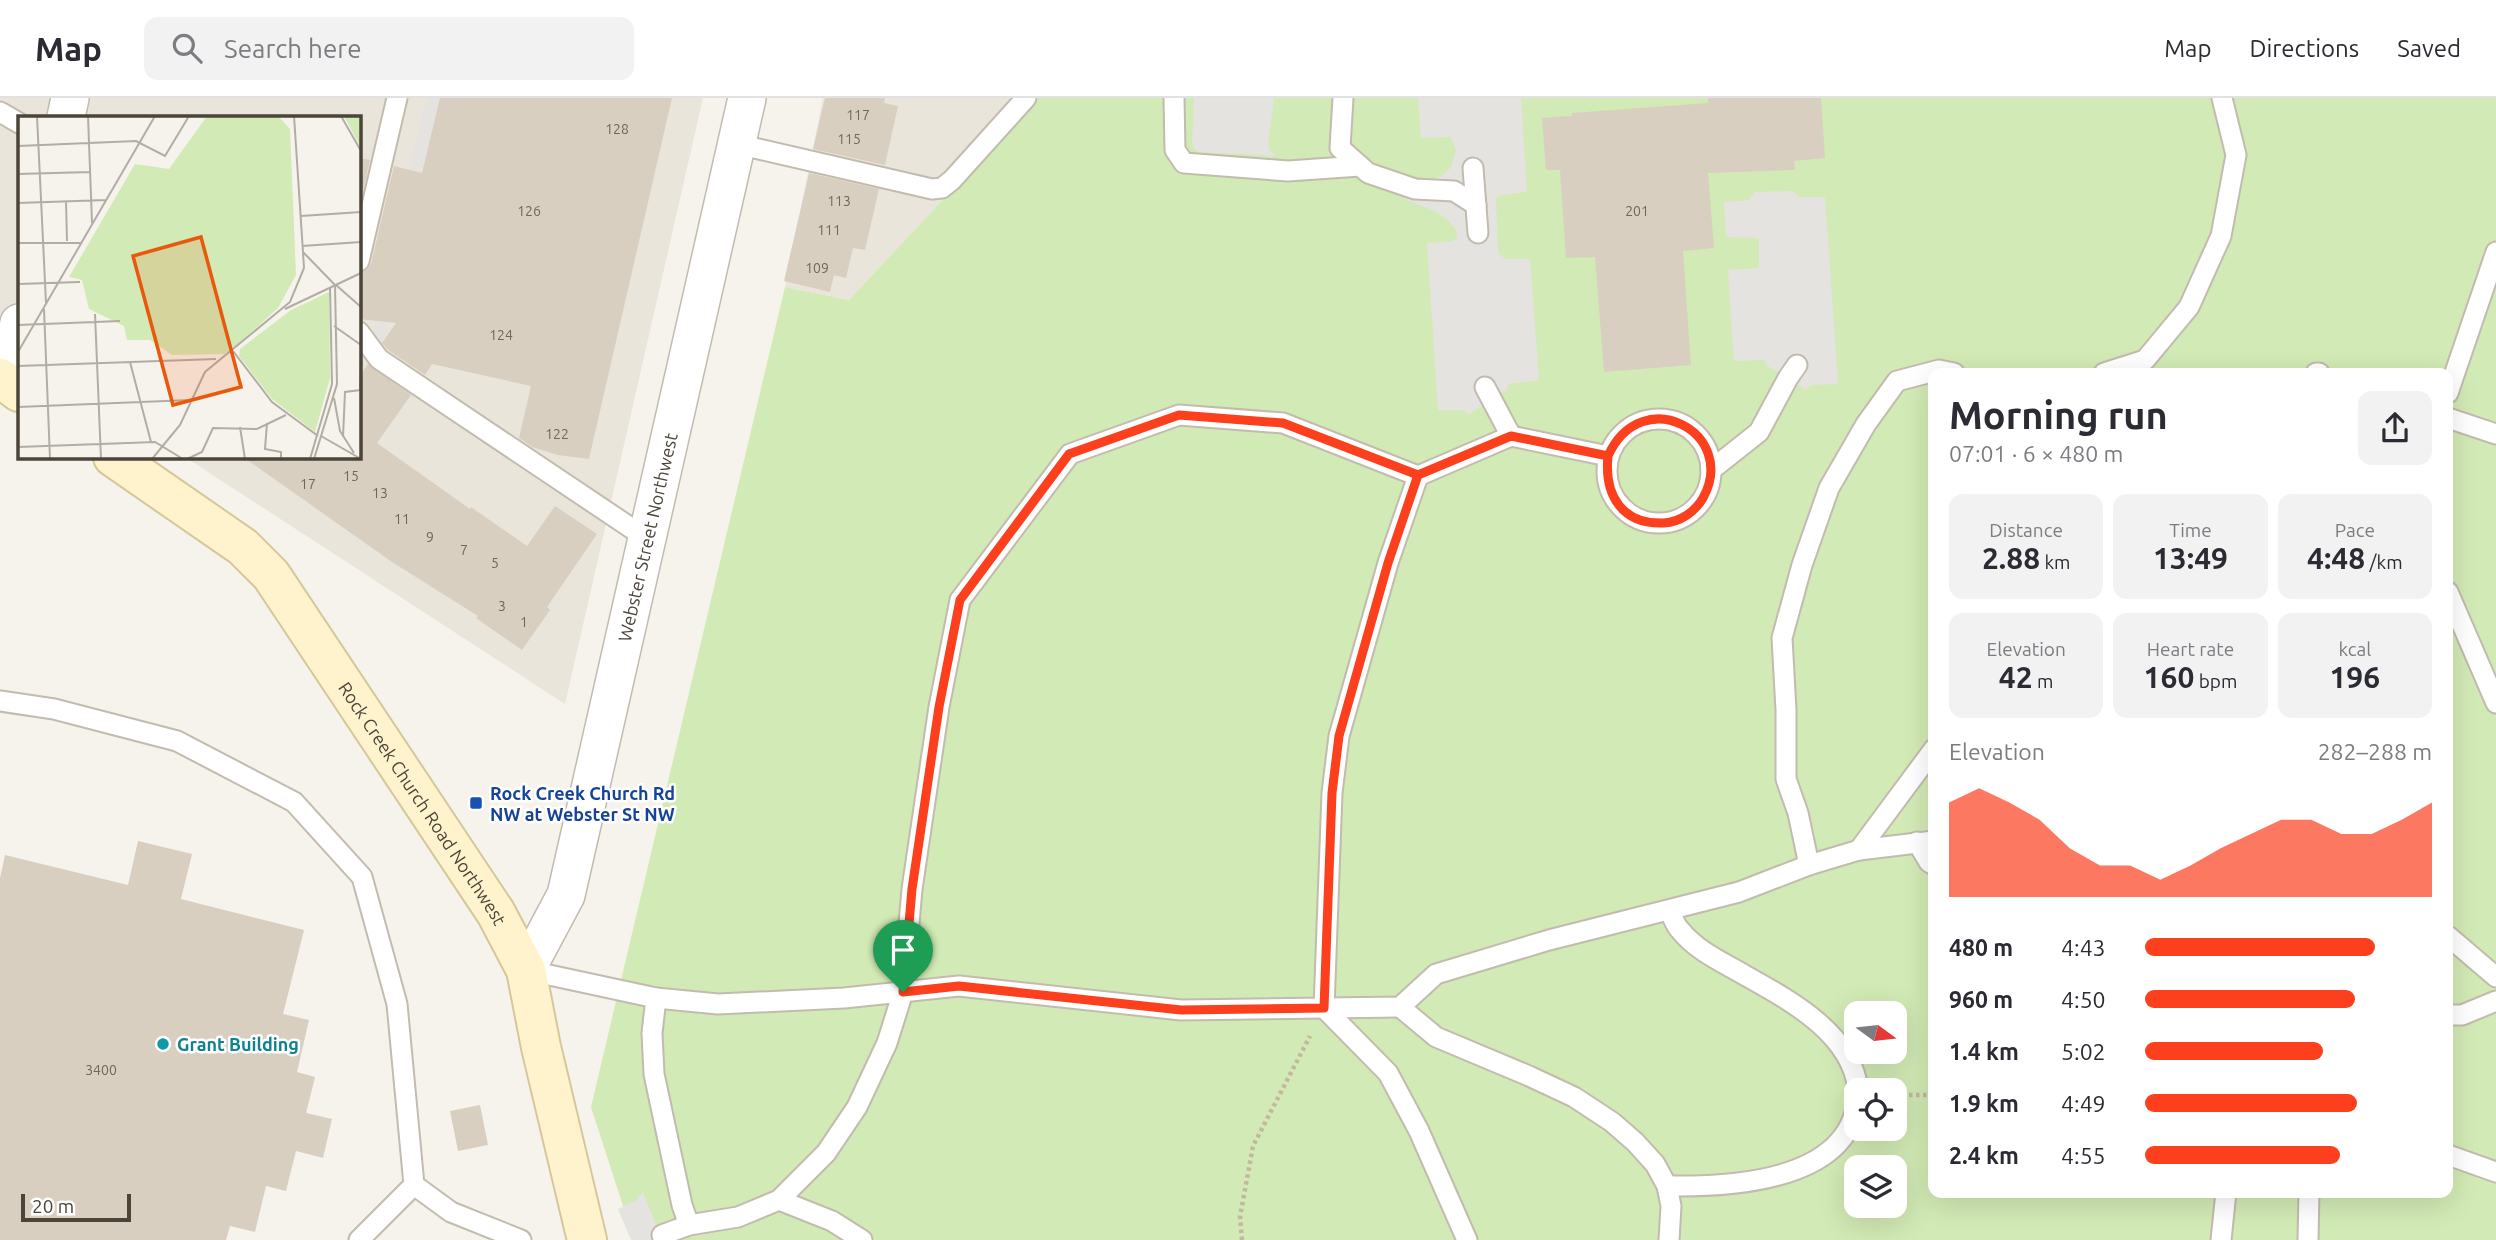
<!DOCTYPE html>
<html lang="en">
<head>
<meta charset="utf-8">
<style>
	:root { --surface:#fff; --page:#f2f2f3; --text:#2b2b33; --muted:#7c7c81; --line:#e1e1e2; --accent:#fc3f1d }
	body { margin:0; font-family:Ubuntu,sans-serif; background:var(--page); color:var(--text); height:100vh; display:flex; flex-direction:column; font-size:26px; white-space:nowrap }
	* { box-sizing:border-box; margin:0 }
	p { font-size:23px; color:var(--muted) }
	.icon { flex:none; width:38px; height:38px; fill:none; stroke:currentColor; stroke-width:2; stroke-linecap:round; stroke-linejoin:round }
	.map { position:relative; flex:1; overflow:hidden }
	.sheet { position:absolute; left:1928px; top:270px; width:525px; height:830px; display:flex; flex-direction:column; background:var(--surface); border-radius:14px; box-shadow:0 7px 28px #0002 }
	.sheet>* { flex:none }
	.needle { width:46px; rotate:105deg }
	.fabs { position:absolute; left:1844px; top:903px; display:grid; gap:14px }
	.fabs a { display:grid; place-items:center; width:63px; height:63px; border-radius:14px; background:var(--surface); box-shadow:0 7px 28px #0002; font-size:35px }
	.scale { position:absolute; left:21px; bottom:18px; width:110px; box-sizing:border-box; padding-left:7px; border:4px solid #4b4439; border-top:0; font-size:19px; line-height:24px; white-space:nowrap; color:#4b4439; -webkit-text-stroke:5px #fff; paint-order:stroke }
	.pin { position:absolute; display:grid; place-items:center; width:60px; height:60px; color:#fff; margin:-72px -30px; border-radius:50% 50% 50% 0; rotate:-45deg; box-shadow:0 0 7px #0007 }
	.pin .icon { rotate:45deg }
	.round { display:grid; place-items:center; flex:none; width:74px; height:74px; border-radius:14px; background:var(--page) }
	.overview { display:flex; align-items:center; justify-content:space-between; height:119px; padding:0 21px }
	h1 { font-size:38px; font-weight:700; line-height:52px }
	.metrics { display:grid; grid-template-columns:repeat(3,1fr); gap:10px; height:119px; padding:7px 21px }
	.metrics div { display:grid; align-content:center; border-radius:14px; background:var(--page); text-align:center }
	.metrics b { font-size:30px; font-weight:700 }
	.metrics small { font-size:19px; font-weight:400 }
	.metrics p { font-size:19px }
	.chart { height:196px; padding:14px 21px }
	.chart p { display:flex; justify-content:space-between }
	.chart svg { width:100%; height:126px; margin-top:7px; fill:var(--accent); opacity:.7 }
	ul { padding:0 21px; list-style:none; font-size:23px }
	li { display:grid; grid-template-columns:112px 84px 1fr; align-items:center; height:52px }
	li i { height:18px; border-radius:9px; background:var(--accent) }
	header { display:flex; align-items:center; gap:42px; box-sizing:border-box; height:98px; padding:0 35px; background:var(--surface); border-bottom:2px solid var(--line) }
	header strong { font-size:33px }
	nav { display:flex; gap:38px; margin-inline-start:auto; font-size:24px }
	.search { width:490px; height:63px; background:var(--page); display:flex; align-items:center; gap:18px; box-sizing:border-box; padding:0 24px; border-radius:14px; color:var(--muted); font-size:26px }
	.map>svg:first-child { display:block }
</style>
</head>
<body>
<header>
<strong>Map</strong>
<div class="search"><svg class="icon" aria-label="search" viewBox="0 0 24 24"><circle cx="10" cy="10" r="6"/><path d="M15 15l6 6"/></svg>Search here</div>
<nav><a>Map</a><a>Directions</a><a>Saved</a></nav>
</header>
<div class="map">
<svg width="2496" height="1142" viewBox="0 0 2496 1142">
	<rect width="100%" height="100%" fill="#f6f3ec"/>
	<g fill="#eae5da">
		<polygon points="0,0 703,0 565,606 185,359 359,359 359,19 19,19 19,251 0,238"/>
		<polygon points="823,0 1038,0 849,202 785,189"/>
	</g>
	<path fill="#d2eab5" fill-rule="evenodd" d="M1038,0h1458v1142h-1862l-43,-133 194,-820 64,13zM1934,275h514v819h-514zM1857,915h38v39h-38zM1857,992h38v39h-38zM1857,1069h38v39h-38z"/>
	<g fill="#e5e3e0">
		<polygon points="426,0 440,0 434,49 428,48 383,249 371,241"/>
		<polygon points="1194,0 1274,0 1268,46 1270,53 1276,58 1200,54 1195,52 1192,45"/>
		<polygon points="1418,0 1521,0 1527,94 1500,97 1496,100 1498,155 1505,161 1530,161 1539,282 1508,286 1507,292 1469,316 1462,312 1438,312 1427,145 1453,143 1457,140 1457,134 1449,123 1435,113 1404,101 1411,78 1426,83 1442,78 1451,69 1456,52 1451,39 1421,40"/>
		<polygon points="1793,93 1799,99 1825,99 1838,286 1810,287 1806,292 1766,267 1764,262 1734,263 1728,172 1759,170 1759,140 1726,139 1724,104 1749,102 1755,94"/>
		<polygon points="643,1094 662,1142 631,1142 618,1111 635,1103"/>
	</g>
	<g fill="#d8cfc1">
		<polygon points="440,0 672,0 589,361 558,357 532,349 519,340 531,288 432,266 425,277 388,252 382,245 396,225 359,221 359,175 367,172 371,166 394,68 422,75"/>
		<polygon points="825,0 885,0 884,5 898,8 885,67 813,51"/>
		<polygon points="1708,0 1821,0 1825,60 1794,63 1795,72 1708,75 1714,150 1683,153 1691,267 1604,274 1595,159 1566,160 1560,72 1546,72 1542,20 1572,18 1572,15 1708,5"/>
		<polygon points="359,60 370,62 359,110"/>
		<polygon points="809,75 879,91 865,152 853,150 846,180 834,177 830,194 784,183"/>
		<polygon points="368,266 411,297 377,345 470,411 471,409 527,448 555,408 597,436 547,509 550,512 522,552 476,520 478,518 392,464 243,359 359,359 359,279"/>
		<polygon points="138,743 192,756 181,801 304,832 283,916 309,922 297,974 315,979 306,1015 332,1021 323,1060 296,1053 286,1093 266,1088 255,1134 230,1128 226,1142 0,1142 0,780 5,757 128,787"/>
		<polygon points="480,1007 488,1047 458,1053 450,1013"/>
	</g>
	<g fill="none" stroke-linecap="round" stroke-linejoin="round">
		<defs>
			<g id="lane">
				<polyline points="1174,0 1175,52 1184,65 1288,73 1360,68"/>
				<polyline points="1343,0 1340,50 1368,75 1415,91 1454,93 1476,107"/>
				<polyline points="0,14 19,25"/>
				<polyline points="737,46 932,91 942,90 952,82 1026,0"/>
				<polyline points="1473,70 1478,135"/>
				<polyline points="359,163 397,0"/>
				<polyline points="359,234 379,261 646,440"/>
				<polyline points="2104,275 2145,262 2189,209 2221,138 2236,57 2222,0"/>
				<polyline points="2316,275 2319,275"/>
				<polyline points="1485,289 1511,338"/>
				<polyline points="2448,295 2496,154"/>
				<polyline points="2448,320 2496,336"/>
				<circle cx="1659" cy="373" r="52"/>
				<polyline points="1711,372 1759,334 1788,280 1797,267"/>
				<polyline points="2448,494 2496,605"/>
				<polyline points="0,603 54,611 177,643 294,704 362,779 397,906 414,1087 451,1114 521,1142"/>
				<polyline points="1917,744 1929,764 1934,767"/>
				<polyline points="1859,752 1934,651"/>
				<polyline points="1809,767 1798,715 1786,681 1786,612 1782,540 1802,467 1829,390 1866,326 1897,283 1939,272 1954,275"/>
				<path d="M1670,813c3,7 5,14 10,19 16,20 40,31 61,43 46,26 111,59 117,117"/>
				<polyline points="2448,838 2496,879"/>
				<polyline points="526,872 656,900 718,906 844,900 959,888 1181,912 1400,909 1436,876 1549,842 1739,794 1809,767 1859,752 1934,743"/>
				<polyline points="656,900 652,935 654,976 682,1107 689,1127"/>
				<polyline points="1400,909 1436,939 1529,978 1574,999 1612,1024 1635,1044 1655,1066 1667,1088 1671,1108 1669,1142"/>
				<polyline points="2448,917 2462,917 2496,903"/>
				<polyline points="2448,1057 2496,1074"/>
				<path d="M1667,1088c62,1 178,-4 190,-83"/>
				<polyline points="779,1102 832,1123 862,1142"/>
				<polyline points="662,1137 689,1127 738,1119 779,1102 826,1055 857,1009 887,945 903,894 912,791 939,609 960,502 1070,356 1179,317 1283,325 1418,378"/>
				<polyline points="359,1142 414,1087"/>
				<polyline points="1467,1142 1419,1033 1388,975 1324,910 1332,695 1339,638 1388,465 1418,378 1511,338 1608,358"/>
				<polyline points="2221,1142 2226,1094"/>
				<polyline points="2308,1142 2309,1094"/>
			</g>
			<g id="street">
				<polyline points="66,19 70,0"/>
				<polyline points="6,285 19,225"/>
				<path id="s1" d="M526,872l40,-75 181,-797"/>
			</g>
			<g id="secondary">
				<polyline points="0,280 19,294"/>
				<path id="s2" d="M113,359l130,90 28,28 225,338 30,57 15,77 46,193"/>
			</g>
		</defs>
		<use href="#lane" stroke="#c2bbae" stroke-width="23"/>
		<use href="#street" stroke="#c2bbae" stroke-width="40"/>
		<use href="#secondary" stroke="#d6c79b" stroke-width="42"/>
		<g stroke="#c4b79f" stroke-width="4.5" stroke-dasharray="3.5 3.5" stroke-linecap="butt">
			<polyline points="1895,997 1934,997"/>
			<polyline points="1242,1142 1240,1119 1253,1048 1310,938"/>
		</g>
		<use href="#lane" stroke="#fff" stroke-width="19"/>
		<use href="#street" stroke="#fff" stroke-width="37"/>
		<use href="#secondary" stroke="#fff3cd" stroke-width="38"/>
	</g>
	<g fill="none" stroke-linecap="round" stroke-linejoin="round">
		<defs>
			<path id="route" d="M903,894l56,-6 222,24 143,-2 8,-215 7,-57 49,-173 30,-88 93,-39 97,20c34,-75 131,-23 95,42 -8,14 -23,24 -39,25 -42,2 -60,-28 -56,-67l-97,-20 -93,39 -135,-52 -104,-8 -110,39 -109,146 -21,107 -27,182 -9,103"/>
		</defs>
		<use href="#route" stroke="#fff" stroke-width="14"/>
		<use href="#route" stroke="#fc3f1d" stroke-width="9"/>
	</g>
	<rect fill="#1a4fb4" stroke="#fff" stroke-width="2.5" x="469" y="698" width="14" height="14" rx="3.5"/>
	<circle fill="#0f9aa8" stroke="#fff" stroke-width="2.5" cx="163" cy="946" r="7"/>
	<g text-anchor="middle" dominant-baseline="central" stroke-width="5" stroke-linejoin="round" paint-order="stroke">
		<g font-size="14" fill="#6e675b">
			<text x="858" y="17">117</text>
			<text x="617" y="31">128</text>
			<text x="849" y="41">115</text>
			<text x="839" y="103">113</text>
			<text x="529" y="113">126</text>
			<text x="1637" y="113">201</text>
			<text x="829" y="132">111</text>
			<text x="817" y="170">109</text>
			<text x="501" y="237">124</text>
			<text x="557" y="336">122</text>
			<text x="351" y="378">15</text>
			<text x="308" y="386">17</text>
			<text x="380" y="395">13</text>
			<text x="402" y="421">11</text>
			<text x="430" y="439">9</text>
			<text x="464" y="452">7</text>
			<text x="495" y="465">5</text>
			<text x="502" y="508">3</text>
			<text x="524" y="524">1</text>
			<text x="101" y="972">3400</text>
		</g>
		<g font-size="18" fill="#4b4439" stroke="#fff">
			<text stroke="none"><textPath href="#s1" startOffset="452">Webster Street Northwest</textPath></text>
			<text stroke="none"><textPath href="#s2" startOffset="472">Rock Creek Church Road Northwest</textPath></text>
		</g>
		<g font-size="18" font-weight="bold" fill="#164399" stroke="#fff" text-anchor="start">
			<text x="490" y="695">Rock Creek Church Rd<tspan x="490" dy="21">NW at Webster St NW</tspan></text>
		</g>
		<g font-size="18" font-weight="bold" fill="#0d838f" stroke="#fff" text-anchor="start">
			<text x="177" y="946">Grant Building</text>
		</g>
	</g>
	<g transform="translate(18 18)">
		<rect width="343" height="343" fill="#f6f3ec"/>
		<path d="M189,0h71l12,13 6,146 -18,33 -42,38 -12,8 -52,1 -22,-15h-23l-3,-14 -35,-17 -7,-29 -13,-3 66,-113 34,5zM326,0h17v32zM311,176l1,86 -15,54 -43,-33 -33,-43 1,-7 51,-39z" fill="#d2eab5"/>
		<path fill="none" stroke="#b2ada4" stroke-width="2" d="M19,0l9,187M70,0l4,107M276,0l9,136 32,33M323,0l20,35M0,30l118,-5 29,15 24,-40M0,58l72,-2M48,85l1,40M0,87l88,-3M283,100l60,-4M0,127h63M284,130l59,-4M0,168l62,-2M318,169l25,22M26,193l6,150M267,193l76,-36M77,198l6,145M0,209l102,-4M316,210l27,19M215,235l39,51 46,34M0,236l137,-236M112,246l21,80M0,250l198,-7M342,274l1,-40M316,282l6,33 14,22M0,291l172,-7M249,307l-2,26 16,3v7M222,311l5,32M303,320l40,23M325,321l2,-45 16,-2M0,331l137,-5 28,17M134,343l28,-34 25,-53 85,-70 14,-34 -1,-15M169,343l15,-7 11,-24 44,1 29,-14M292,343l22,-75 -2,-97M296,343l23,-75 -2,-99"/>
		<path fill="#e8590c" fill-opacity="0.15" stroke="#e8590c" stroke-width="3.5" d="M183,121l40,150 -68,18 -40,-149z"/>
		<rect width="343" height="343" fill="none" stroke="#4b4439" stroke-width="3.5"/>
	</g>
</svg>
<div class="fabs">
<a><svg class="needle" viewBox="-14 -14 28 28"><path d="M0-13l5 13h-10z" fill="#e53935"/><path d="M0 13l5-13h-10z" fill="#7c7c81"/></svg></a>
<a><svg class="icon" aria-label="locate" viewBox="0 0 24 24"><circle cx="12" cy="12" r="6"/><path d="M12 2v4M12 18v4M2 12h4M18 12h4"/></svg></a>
<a><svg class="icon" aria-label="layers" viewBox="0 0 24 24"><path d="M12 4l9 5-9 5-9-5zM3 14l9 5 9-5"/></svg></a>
</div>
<div class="scale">20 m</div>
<div class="pin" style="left:903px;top:894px;background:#1e9e55"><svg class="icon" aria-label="arrive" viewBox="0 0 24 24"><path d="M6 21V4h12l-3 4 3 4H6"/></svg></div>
<section class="sheet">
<div class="overview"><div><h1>Morning run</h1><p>07:01 · 6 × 480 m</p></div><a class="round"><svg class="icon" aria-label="share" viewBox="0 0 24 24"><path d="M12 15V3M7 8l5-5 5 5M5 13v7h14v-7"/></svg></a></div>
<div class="metrics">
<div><p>Distance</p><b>2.88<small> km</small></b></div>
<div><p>Time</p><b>13:49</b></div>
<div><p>Pace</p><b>4:48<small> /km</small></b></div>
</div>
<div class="metrics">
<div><p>Elevation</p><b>42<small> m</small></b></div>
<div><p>Heart rate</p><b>160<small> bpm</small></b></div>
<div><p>kcal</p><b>196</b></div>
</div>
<div class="chart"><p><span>Elevation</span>282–288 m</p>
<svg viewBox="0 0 160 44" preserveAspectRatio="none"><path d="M0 44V11L10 6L20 11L30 17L40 27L50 33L60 33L70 38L80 33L90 27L100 22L110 17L120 17L130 22L140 22L150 17L160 11V44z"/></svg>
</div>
<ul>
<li><b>480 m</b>4:43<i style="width:80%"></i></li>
<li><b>960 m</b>4:50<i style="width:73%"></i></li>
<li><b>1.4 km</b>5:02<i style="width:62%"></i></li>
<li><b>1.9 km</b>4:49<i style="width:74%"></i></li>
<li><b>2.4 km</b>4:55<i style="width:68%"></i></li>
</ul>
</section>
</div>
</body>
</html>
